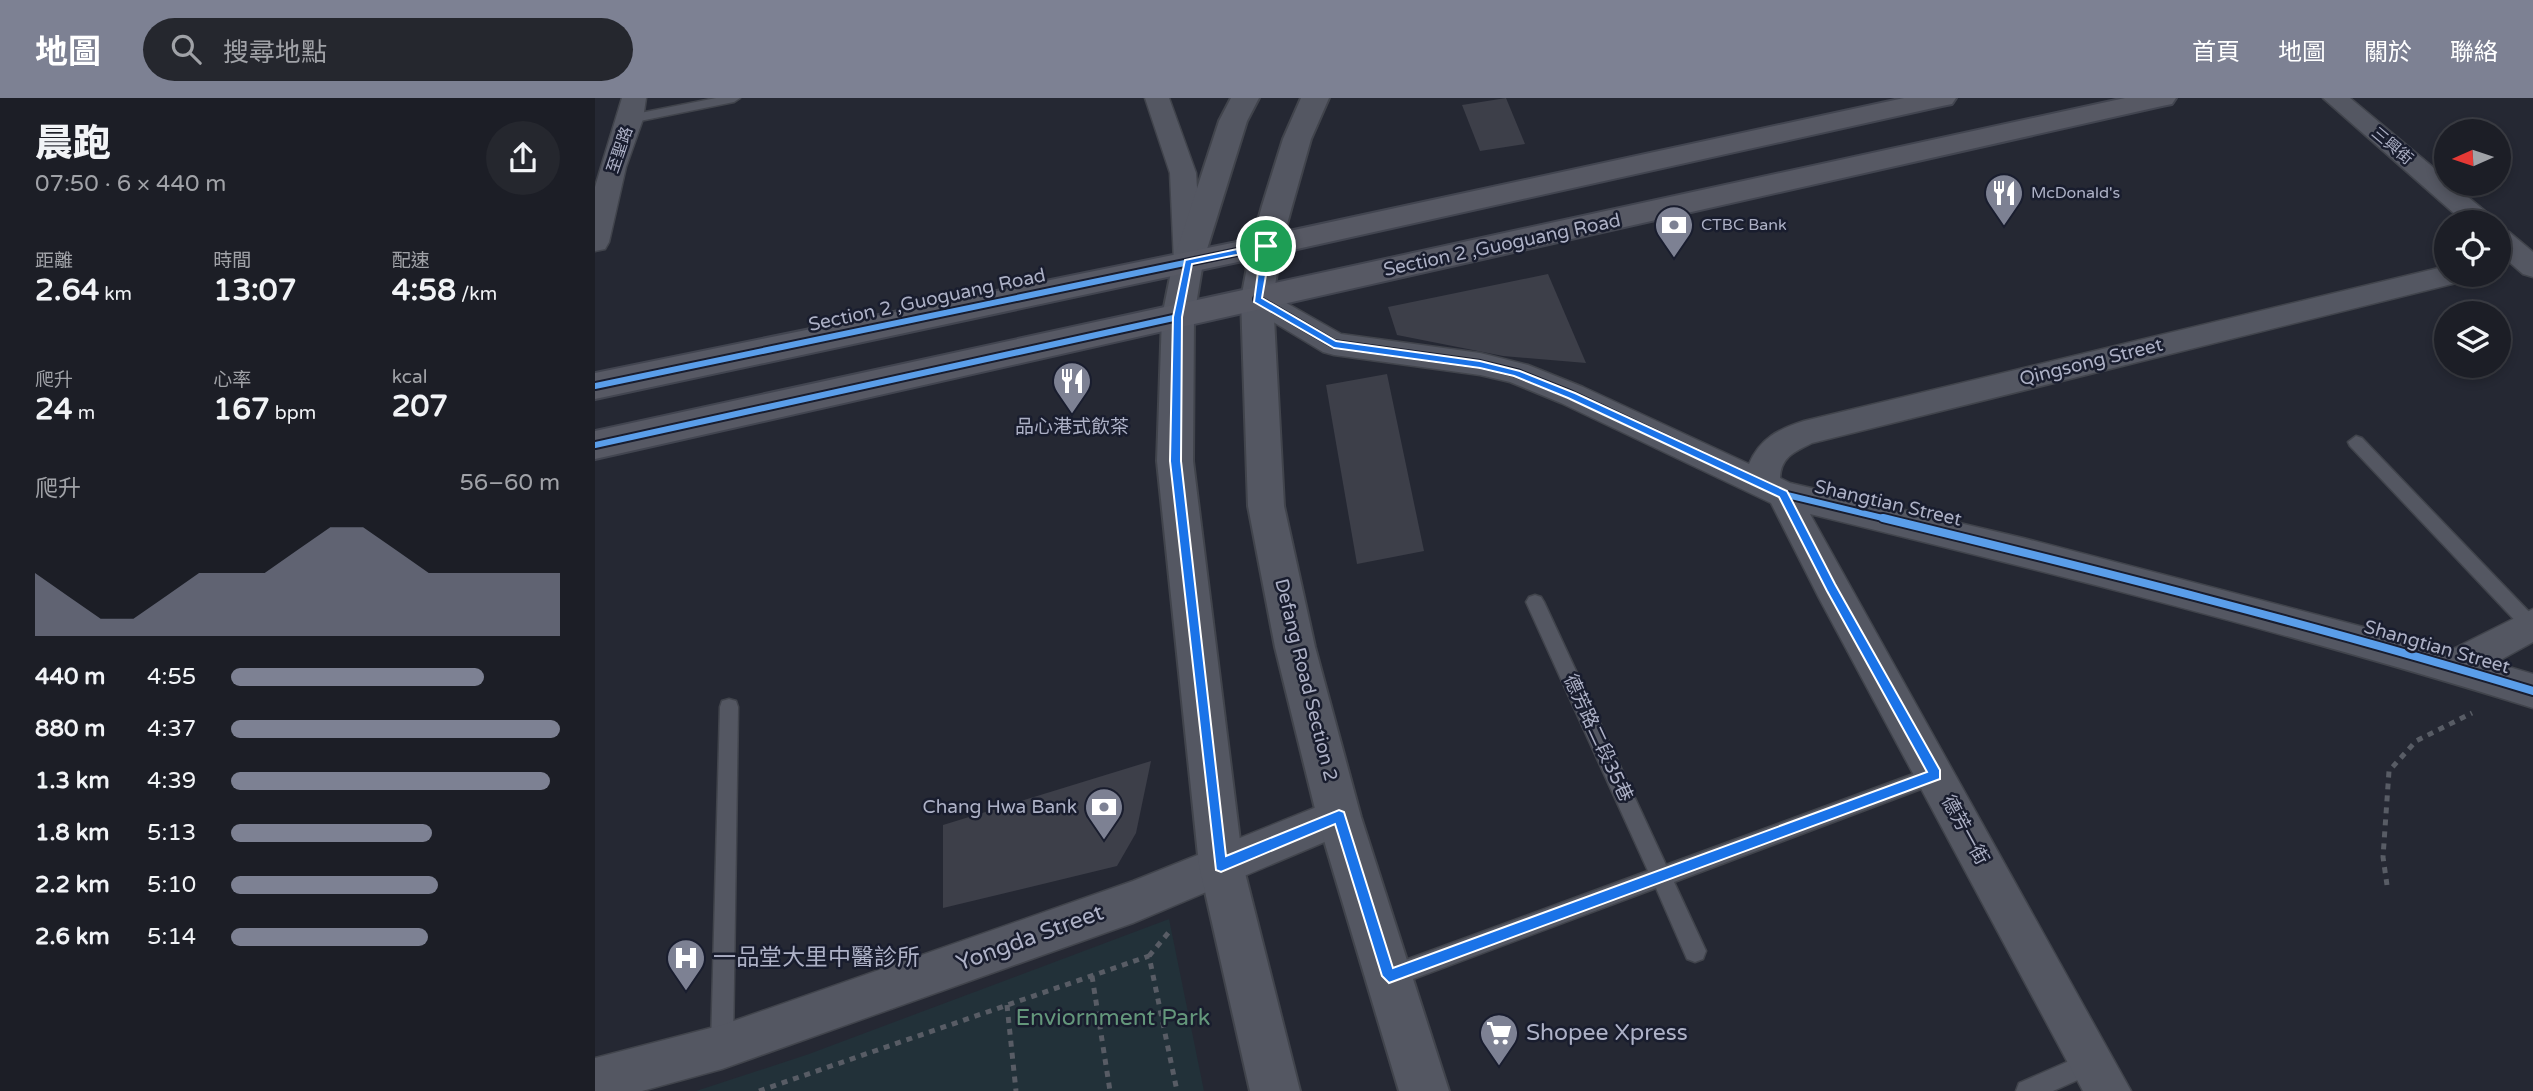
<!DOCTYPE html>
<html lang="zh-TW">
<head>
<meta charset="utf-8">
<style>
	:root { --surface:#1c1e26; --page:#25272e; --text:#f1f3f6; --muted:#a0a2a7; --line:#3a3c43; --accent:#7d8193 }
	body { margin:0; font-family:"Varela Round","Noto Sans TC",sans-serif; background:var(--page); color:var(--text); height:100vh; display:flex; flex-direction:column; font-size:26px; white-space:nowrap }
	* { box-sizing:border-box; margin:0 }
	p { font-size:23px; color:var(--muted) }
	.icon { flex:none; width:38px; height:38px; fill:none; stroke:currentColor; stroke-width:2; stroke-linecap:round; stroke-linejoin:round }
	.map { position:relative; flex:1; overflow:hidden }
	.details { display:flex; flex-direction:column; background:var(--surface); width:595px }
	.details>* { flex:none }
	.needle { width:46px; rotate:267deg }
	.fabs { position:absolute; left:1839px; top:21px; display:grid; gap:14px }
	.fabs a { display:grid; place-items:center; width:77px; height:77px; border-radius:50%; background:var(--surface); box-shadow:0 4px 10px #0003,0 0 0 2px var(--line); font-size:35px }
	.pin { position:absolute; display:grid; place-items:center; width:60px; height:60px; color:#fff; margin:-30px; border:4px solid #fff; border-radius:50%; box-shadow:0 2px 7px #0007 }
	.round { display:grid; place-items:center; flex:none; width:74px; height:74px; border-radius:37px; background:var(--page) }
	.head { display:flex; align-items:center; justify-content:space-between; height:119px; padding:0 35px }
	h1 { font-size:38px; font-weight:800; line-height:52px }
	.stats { display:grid; grid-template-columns:repeat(3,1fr); gap:10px; height:119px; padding:7px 35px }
	.stats div { display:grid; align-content:center }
	.stats b { font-size:30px; font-weight:800 }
	.stats small { font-size:19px; font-weight:400 }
	.stats p { font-size:19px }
	.chart { height:196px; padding:14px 35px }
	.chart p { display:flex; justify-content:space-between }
	.chart svg { width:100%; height:126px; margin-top:7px; fill:var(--accent); opacity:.7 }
	ul { padding:0 35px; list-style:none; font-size:23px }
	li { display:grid; grid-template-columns:112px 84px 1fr; align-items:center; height:52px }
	li i { height:18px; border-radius:9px; background:var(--accent) }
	header { display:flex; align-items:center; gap:42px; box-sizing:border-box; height:98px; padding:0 35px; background:var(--accent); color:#fff }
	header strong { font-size:33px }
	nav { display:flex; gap:38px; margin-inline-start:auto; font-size:24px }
	.search { width:490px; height:63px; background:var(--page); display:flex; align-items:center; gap:18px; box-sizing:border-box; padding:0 24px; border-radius:38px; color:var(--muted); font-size:26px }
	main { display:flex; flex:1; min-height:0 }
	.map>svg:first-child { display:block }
</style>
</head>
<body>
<header>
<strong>地圖</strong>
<div class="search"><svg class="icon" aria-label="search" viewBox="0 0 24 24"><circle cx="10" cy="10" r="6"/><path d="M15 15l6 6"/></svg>搜尋地點</div>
<nav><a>首頁</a><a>地圖</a><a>關於</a><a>聯絡</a></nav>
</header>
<main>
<section class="details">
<div class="head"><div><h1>晨跑</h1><p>07:50 · 6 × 440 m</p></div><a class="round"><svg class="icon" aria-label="share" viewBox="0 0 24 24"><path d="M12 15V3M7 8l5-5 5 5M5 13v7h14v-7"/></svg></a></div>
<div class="stats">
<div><p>距離</p><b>2.64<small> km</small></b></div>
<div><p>時間</p><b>13:07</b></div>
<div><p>配速</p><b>4:58<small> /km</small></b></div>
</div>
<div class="stats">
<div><p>爬升</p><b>24<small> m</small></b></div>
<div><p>心率</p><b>167<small> bpm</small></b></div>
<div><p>kcal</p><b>207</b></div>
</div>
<div class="chart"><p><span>爬升</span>56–60 m</p>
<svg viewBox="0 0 160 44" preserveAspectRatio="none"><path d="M0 44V22L10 30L20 38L30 38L40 30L50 22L60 22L70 22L80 14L90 6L100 6L110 14L120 22L130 22L140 22L150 22L160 22V44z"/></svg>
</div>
<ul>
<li><b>440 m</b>4:55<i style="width:77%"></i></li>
<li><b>880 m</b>4:37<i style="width:100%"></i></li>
<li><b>1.3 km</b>4:39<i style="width:97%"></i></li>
<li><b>1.8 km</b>5:13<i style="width:61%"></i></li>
<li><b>2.2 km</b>5:10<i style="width:63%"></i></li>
<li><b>2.6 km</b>5:14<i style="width:60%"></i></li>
</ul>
</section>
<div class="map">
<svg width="1938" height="993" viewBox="0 0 1938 993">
	<rect width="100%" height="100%" fill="#252833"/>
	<polygon fill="#223139" points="574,821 609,993 101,993 214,956"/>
	<g fill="#3d3f49">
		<polygon points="911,0 930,46 885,53 867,7"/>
		<polygon points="953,176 991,265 908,258 802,237 793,209"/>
		<polygon points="792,276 829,453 762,466 731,287"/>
		<polygon points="556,663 541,735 522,768 348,810 348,727"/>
	</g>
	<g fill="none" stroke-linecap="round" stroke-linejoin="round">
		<defs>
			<g id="service">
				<polygon points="121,0 145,0 139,4 35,25 29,21 35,17"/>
				<polygon points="1761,338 1767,340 1938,518 1938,534 1929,532 1755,348 1753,344"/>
				<polygon points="940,497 946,499 949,504 1071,767 1340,668 1347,671 1350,677 1347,683 1079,784 1111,853 1108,861 1100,864 1092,861 1061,790 794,890 786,887 783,879 786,871 1053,773 931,504 934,499"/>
				<polygon points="134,601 141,603 143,609 138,948 135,956 127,959 119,956 116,948 125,609 127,603"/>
				<polygon points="1497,953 1505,956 1508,964 1505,972 1458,993 1421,993 1424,985"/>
			</g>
			<g id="minor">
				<polygon points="27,0 51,0 48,21 31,69 14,144 10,151 0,153 0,89"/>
				<polygon points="550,0 574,0 601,75 607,164 603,171 593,174 583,171 579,164 575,75"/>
				<polygon points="1728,0 1755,0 1852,81 1852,86 1857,86 1896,118 1899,124 1869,124"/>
				<polygon points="1904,131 1914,134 1938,154 1938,179 1928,176 1904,155"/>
				<path d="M1852,168v9h17l-4,7 -648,161c-18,9 -31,14 -32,35l10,5 233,55 428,112 82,-41v33l-38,21 38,11v34c-238,-74 -481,-135 -723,-194l321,577h-48l-264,-493 -48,-95 -210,-100 -51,-21 -30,-7 -146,-20 -11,-3 -76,-46 -4,-7 4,-7 10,-3 10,3 74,42 139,19 48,12 55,22 166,77c11,-26 30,-35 55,-43z"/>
				<polygon points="744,700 758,706 764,719 758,732 538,825 127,971 47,993 0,993 0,960 127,927 538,783"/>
			</g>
			<g id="tertiary">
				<polygon points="636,0 664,0 652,23 608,164 599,219 598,363 648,767 705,993 655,993 604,767 562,363 567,219 578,164 624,23"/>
				<polygon points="706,0 734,0 716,41 697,108 686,148 678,201 689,408 720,549 766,719 854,993 804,993 722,719 680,549 653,408 646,201 656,148 667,108 688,41"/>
			</g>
			<g id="primary">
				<polygon points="1309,0 1361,0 1357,6 1347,8 671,158 0,301 0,275 671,138"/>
				<polygon points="1530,0 1581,0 1577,6 1567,8 0,361 0,333"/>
			</g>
		</defs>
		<use href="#service" stroke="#41444c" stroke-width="3"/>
		<use href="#minor" stroke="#41444c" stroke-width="3"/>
		<use href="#tertiary" stroke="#41444c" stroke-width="4"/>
		<use href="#primary" stroke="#424550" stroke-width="4"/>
		<g stroke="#585c65" stroke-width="5" stroke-dasharray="6 6" stroke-linecap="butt">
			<polyline points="1792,787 1788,759 1794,673 1821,643 1877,615"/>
			<polyline points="554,858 574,834"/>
			<polyline points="497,878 515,993"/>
			<polyline points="412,907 421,993"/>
			<polyline points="164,993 554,858 582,993"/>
		</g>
		<use href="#service" fill="#545762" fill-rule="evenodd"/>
		<use href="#minor" fill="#545762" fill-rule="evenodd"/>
		<use href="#tertiary" fill="#545762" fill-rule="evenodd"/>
		<use href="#primary" fill="#575964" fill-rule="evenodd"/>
		<defs>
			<g id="cycleway-far1">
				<polyline points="662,201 739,246 885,266 922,275 977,297 1188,396 1296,422"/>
				<polyline points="0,288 671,148"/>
				<polyline points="0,347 583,219"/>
			</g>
			<path id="cycleway" d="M1288,420c218,53 436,108 650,173"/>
		</defs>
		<use href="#cycleway-far1" stroke="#191d2e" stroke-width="10"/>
		<use href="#cycleway" stroke="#191d2e" stroke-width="12"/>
		<use href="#cycleway-far1" stroke="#5a9eea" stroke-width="6"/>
		<use href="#cycleway" stroke="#5a9eea" stroke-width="8"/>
	</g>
	<path fill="#1a73e8" stroke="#fff" stroke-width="2" fill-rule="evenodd" d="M671,145l5,3 -9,52 74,43 144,20 40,10 55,22 212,98 48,93 105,186v9l-551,204 -7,-7 -47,-152 -114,48 -5,-2 -46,-409 3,-144 12,-57zM666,152l-7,52 80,46 146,20 34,8 54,22 211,99 48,94 100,181 -534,196 -49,-156 -5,-2 -113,46 -45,-395 1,-144 10,-53z"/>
	<defs>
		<symbol id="restaurant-pin" viewBox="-11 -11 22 30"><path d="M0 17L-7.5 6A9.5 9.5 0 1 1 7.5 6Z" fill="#7d8193" stroke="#191d2e"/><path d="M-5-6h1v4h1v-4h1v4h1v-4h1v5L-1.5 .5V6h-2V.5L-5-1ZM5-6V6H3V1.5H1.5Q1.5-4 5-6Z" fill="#fff"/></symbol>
		<symbol id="bank-pin" viewBox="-11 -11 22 30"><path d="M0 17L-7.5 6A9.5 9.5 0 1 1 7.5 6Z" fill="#7d8193" stroke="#191d2e"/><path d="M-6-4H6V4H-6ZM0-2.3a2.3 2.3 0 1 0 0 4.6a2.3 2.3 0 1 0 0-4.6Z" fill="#fff"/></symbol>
		<symbol id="hospital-pin" viewBox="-11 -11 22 30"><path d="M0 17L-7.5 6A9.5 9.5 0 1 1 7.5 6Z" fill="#7d8193" stroke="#191d2e"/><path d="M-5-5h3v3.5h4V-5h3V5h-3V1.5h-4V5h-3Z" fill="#fff"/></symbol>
		<symbol id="supermarket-pin" viewBox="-11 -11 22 30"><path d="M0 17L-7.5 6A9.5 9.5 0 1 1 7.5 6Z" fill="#7d8193" stroke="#191d2e"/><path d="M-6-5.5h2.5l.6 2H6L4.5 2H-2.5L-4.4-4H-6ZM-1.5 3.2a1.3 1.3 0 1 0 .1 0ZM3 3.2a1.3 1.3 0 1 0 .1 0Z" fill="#fff"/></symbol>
	</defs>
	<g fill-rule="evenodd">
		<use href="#restaurant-pin" x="1387" y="73" width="44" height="60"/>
		<use href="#bank-pin" x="1057" y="105" width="44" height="60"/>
		<use href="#restaurant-pin" x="455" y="261" width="44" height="60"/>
		<use href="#bank-pin" x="487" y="687" width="44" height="60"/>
		<use href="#hospital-pin" x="69" y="838" width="44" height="60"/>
		<use href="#supermarket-pin" x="882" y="913" width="44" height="60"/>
	</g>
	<g text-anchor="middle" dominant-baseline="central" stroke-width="5" stroke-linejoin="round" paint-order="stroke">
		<g font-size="16" fill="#adb1c6" stroke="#191d2e">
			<text transform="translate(1797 48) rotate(40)">三興街</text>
			<text transform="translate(25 52) rotate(-71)">至聖路</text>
		</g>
		<g font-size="16" fill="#adb1c6" stroke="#191d2e" text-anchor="start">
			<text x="1436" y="95">McDonald's</text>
			<text x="1106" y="127">CTBC Bank</text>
		</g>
		<g font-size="19" fill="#adb1c6" stroke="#191d2e">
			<text transform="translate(907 147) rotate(-12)">Section 2 ,Guoguang Road</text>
			<text transform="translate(332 202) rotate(-12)">Section 2 ,Guoguang Road</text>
			<text transform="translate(1496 264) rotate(-14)">Qingsong Street</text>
			<text transform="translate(1293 405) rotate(13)">Shangtian Street</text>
			<text transform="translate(1842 549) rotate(16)">Shangtian Street</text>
			<text transform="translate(711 582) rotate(76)">Defang Road Section 2</text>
			<text transform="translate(1003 640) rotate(65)">德芳路二段35巷</text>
			<text transform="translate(1370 732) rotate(61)">德芳一街</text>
		</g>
		<g font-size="19" fill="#adb1c6" stroke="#191d2e">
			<text x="477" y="329">品心港式飲茶</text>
			<text x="482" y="709" text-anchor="end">Chang Hwa Bank</text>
		</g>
		<g font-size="23" fill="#adb1c6" stroke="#191d2e">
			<text transform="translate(435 840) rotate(-20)">Yongda Street</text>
		</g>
		<g font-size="23" fill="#adb1c6" stroke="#191d2e" text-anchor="start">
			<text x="118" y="860">一品堂大里中醫診所</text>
			<text x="931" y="935">Shopee Xpress</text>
		</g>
		<g font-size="23" fill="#64977b" stroke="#191d2e">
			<text x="518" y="920">Enviornment Park</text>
		</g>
	</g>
</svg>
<div class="fabs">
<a><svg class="needle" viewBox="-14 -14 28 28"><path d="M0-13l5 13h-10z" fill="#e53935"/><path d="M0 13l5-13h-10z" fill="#a0a2a7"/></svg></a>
<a><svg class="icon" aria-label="locate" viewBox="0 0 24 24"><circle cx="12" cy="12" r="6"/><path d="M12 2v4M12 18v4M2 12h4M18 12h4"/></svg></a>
<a><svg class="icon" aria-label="layers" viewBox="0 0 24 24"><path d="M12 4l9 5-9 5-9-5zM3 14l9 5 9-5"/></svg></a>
</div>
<div class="pin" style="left:671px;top:148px;background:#1e9e55"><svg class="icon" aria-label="arrive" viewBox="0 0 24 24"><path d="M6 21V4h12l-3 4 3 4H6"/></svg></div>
</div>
</main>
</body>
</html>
